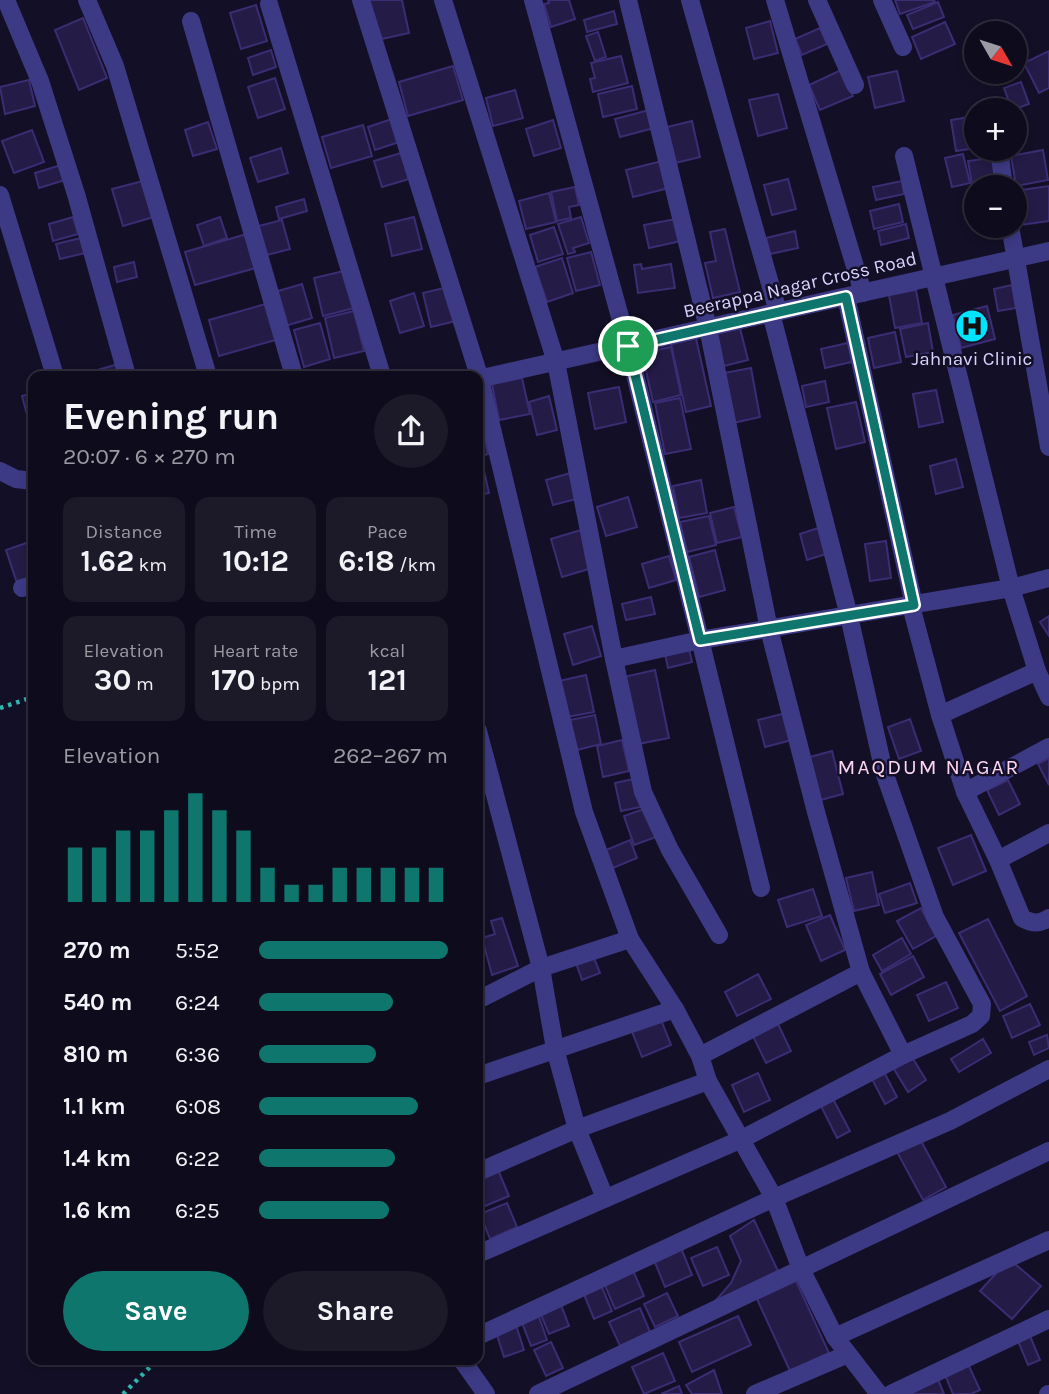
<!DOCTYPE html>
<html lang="en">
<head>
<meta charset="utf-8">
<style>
	:root { --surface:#0e0b1c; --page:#1c1929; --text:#f1f3f6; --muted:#9b9ba3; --line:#2e2b3b; --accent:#0f766e }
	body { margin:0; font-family:Karla,sans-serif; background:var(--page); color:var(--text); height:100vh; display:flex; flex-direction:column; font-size:26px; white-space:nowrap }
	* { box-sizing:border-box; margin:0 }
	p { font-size:23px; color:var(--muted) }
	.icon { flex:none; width:38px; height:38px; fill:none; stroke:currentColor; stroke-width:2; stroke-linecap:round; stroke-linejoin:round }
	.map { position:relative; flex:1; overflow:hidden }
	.sheet { position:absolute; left:28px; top:371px; width:455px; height:994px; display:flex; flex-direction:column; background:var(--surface); border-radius:14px; box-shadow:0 4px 10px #0003,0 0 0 2px var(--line) }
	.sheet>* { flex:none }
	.needle { width:46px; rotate:129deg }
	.fabs { position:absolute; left:964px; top:21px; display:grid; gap:14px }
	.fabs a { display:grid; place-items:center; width:63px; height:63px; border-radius:50%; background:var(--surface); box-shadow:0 4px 10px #0003,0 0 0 2px var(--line); font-size:35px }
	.pin { position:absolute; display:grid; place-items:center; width:60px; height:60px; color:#fff; margin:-30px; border:4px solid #fff; border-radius:50%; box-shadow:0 2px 7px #0007 }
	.round { display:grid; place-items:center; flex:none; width:74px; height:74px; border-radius:37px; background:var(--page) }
	.overview { display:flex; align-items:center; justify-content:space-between; height:119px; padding:0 35px }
	h1 { font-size:38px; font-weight:700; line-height:52px }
	.metrics { display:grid; grid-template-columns:repeat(3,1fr); gap:10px; height:119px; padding:7px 35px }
	.metrics div { display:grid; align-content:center; border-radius:14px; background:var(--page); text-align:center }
	.metrics b { font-size:30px; font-weight:700 }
	.metrics small { font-size:19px; font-weight:400 }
	.metrics p { font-size:19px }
	.chart { height:196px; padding:14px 35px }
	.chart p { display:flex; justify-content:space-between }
	.chart svg { width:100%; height:126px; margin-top:7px; stroke:var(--accent); stroke-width:6 }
	.action { display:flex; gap:14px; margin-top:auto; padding:14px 35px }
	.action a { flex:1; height:80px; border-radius:42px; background:var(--accent); color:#fff; font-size:28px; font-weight:700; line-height:80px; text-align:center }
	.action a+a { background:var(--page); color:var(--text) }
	ul { padding:0 35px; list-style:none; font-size:23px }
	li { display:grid; grid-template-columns:112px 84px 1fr; align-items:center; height:52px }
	li i { height:18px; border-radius:9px; background:var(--accent) }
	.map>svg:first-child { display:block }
</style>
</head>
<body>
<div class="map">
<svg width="1049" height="1394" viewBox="0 0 1049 1394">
	<rect width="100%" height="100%" fill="#130f26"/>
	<g fill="#241b47" stroke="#3b2d73" stroke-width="2">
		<polygon points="368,0 402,0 409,33 377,40"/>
		<polygon points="548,0 569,0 575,19 551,27 544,4 549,3"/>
		<polygon points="895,0 934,0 935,2 900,14"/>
		<polygon points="938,2 944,17 913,29 907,15"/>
		<polygon points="256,5 267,41 241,49 230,13"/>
		<polygon points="614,11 617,24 587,32 584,20"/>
		<polygon points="83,18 107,78 79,90 55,30"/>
		<polygon points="770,21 778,53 754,59 746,28"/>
		<polygon points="945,22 955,44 921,59 912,37"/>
		<polygon points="820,28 827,44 802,55 795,39"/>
		<polygon points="598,32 606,57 595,61 586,36"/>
		<polygon points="271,50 276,67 253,75 248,58"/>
		<polygon points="1049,51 1049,88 1039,93 1024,63"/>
		<polygon points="621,56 628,83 593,92 590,79 595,78 591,63"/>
		<polygon points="453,66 463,100 408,116 399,82"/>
		<polygon points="841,70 853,96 820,110 809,85"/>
		<polygon points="897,71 904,101 875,108 868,77"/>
		<polygon points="275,78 285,109 258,118 248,87"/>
		<polygon points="29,80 35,106 5,114 0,87"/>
		<polygon points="1021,82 1029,104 1012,110 1004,88"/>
		<polygon points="632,86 637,109 603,117 598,94"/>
		<polygon points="515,90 523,118 493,126 486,98"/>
		<polygon points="778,94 787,128 758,136 749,100"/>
		<polygon points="649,110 654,128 620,137 615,119"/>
		<polygon points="976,116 976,148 956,151 951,120"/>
		<polygon points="395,118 402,141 375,150 368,127"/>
		<polygon points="553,120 561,148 534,156 526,129"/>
		<polygon points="692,121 700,157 671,164 663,128"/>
		<polygon points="208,122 217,149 193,156 185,130"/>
		<polygon points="363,125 372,156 331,168 322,137"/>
		<polygon points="32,130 44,162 14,173 2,141"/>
		<polygon points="281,148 288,173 258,182 250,158"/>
		<polygon points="1043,150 1048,180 1016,186 1011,156"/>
		<polygon points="401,153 409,179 382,187 374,161"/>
		<polygon points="963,154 970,183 952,187 945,158"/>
		<polygon points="997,157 1001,185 976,187 973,190 968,161"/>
		<polygon points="662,161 669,188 633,197 626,170"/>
		<polygon points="61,165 65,180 39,188 35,173"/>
		<polygon points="788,179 796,209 772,215 764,185"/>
		<polygon points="147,180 157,216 123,226 112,189"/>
		<polygon points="902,181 904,194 876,200 873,187"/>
		<polygon points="1049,186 1049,221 1020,225 1015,191"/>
		<polygon points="575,187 579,205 569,207 571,218 557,221 551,192"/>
		<polygon points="549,193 556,222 526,229 519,201"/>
		<polygon points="304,199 307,211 279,219 276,207"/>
		<polygon points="899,204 903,222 874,229 870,211"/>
		<polygon points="73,217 78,234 53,241 49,224"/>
		<polygon points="220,217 227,238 204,246 197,225"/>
		<polygon points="414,217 422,249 392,256 385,224"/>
		<polygon points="581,217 589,243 573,248 575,252 568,254 558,224"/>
		<polygon points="676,219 681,241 649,248 644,225"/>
		<polygon points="282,220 290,249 263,256 255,227"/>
		<polygon points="906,224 909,238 881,245 878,231"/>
		<polygon points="554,227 563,254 538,262 530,235"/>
		<polygon points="725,229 740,292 713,298 705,263 716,261 710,232"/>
		<polygon points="795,231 798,248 770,254 766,238"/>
		<polygon points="250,233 259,267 195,285 185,252"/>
		<polygon points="81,238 85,253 60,259 56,244"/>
		<polygon points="591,252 600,285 576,291 567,258"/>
		<polygon points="562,258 573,293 547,302 535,267"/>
		<polygon points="134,262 137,277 117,282 114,267"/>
		<polygon points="641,264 642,269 671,264 675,288 638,293 634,265"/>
		<polygon points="344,271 354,308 323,316 314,278"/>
		<polygon points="302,284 312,318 285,326 275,292"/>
		<polygon points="1012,285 1016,308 998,311 994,289"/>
		<polygon points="448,287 456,321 431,327 423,293"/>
		<polygon points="916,290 922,323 895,328 889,295"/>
		<polygon points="414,293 424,326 400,333 390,301"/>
		<polygon points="269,303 279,339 219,356 209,320"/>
		<polygon points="987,306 995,339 961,348 953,315"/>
		<polygon points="354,311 364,351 334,358 325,318"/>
		<polygon points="320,323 330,359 304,367 294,330"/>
		<polygon points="928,323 933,352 906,357 900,329"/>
		<polygon points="740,328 748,360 720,367 712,335"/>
		<polygon points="895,332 901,362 874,368 868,338"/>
		<polygon points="696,338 711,406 686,412 671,344"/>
		<polygon points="852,342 856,361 825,368 821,349"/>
		<polygon points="671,347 681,395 653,402 642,353"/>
		<polygon points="122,363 126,376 96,376 94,371"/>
		<polygon points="751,368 760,417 733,423 724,373"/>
		<polygon points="522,378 530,414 499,420 492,384"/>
		<polygon points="825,381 829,402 806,407 802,386"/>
		<polygon points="619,387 626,422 595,429 588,393"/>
		<polygon points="936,390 943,422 919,427 913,394"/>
		<polygon points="33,393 33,425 30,426 22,396"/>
		<polygon points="549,396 557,430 537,435 529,402"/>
		<polygon points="680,398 691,449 665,454 655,403"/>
		<polygon points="856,402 865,442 836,449 827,408"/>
		<polygon points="478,410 488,454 478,457"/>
		<polygon points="956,459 963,487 936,494 930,466"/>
		<polygon points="482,462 489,493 478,495 478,463"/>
		<polygon points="574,472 580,498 553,505 546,480"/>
		<polygon points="701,480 707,513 679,518 673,486"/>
		<polygon points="628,497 637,527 606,536 597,507"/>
		<polygon points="734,507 742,537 717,543 710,513"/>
		<polygon points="709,516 716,545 687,552 680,522"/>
		<polygon points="818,528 826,554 807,560 800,534"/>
		<polygon points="581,530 592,568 562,577 551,539"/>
		<polygon points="32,541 33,578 17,583 6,550"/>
		<polygon points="886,541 891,578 870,581 865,544"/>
		<polygon points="715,550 725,590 699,597 689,557"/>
		<polygon points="669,556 676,580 649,588 642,564"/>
		<polygon points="651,597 655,614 626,620 622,604"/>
		<polygon points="1049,616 1049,636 1040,622"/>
		<polygon points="592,626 601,656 573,665 564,634"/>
		<polygon points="688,644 692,662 668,668 664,649"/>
		<polygon points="655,670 669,738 638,744 624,677"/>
		<polygon points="586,675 594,712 567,717 559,681"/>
		<polygon points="786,713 792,740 765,747 758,720"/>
		<polygon points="595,715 601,744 577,750 570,720"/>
		<polygon points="910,719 921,751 899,759 888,727"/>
		<polygon points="622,740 629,771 603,777 597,746"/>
		<polygon points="832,751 843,794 817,801 806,758"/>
		<polygon points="1049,758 1049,785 1038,764"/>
		<polygon points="638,778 645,806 621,811 615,783"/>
		<polygon points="1008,780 1020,804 999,815 987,790"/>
		<polygon points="649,807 659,836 634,845 624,816"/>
		<polygon points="971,835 986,871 953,885 938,848"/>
		<polygon points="630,840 637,858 613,868 606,850"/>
		<polygon points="872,872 879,905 854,911 846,878"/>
		<polygon points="910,883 917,903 885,913 879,894"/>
		<polygon points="813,889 822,916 787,927 778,900"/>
		<polygon points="921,908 936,936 913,949 897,921"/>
		<polygon points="830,915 845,950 821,961 806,925"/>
		<polygon points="502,918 518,966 492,975 482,938 495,934 491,921"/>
		<polygon points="988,919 1027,996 1000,1011 959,933"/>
		<polygon points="902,938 911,954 882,971 873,955"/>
		<polygon points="592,953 600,973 582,980 575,960"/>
		<polygon points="913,956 924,977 891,995 880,974"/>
		<polygon points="758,974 771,999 737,1016 725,992"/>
		<polygon points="946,982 958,1008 929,1021 917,995"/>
		<polygon points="1030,1004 1040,1025 1012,1038 1003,1016"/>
		<polygon points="660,1017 671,1045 642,1057 631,1029"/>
		<polygon points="778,1024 791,1051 766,1063 753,1036"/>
		<polygon points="1047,1035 1049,1048 1034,1055 1029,1042"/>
		<polygon points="983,1039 991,1053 959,1072 951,1059"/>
		<polygon points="912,1057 926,1080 908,1092 894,1069"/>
		<polygon points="884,1072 897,1097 885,1104 872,1079"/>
		<polygon points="758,1073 770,1100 744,1112 732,1085"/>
		<polygon points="833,1099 850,1131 837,1138 821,1106"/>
		<polygon points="920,1139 946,1187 923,1200 897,1152"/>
		<polygon points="498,1170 509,1196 478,1209 478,1178"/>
		<polygon points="507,1203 517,1227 490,1239 480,1214"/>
		<polygon points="754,1220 778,1271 711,1306 731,1283 741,1261 730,1236"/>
		<polygon points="717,1247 729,1275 703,1286 691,1258"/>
		<polygon points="681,1248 692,1275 665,1287 654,1260"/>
		<polygon points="1009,1259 1041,1286 1012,1319 980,1291"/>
		<polygon points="632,1268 644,1296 615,1309 603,1281"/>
		<polygon points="796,1281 829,1353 790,1371 757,1299"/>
		<polygon points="601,1285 612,1311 594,1319 583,1292"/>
		<polygon points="667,1293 678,1316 655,1327 644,1304"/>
		<polygon points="560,1302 569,1326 549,1334 539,1310"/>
		<polygon points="640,1308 650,1332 620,1346 609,1322"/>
		<polygon points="538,1314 547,1340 531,1346 521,1320"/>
		<polygon points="738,1316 751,1345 692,1372 679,1342"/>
		<polygon points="516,1325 524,1350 504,1357 496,1332"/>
		<polygon points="1030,1336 1040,1360 1028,1365 1018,1341"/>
		<polygon points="551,1342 563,1368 546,1376 534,1350"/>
		<polygon points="663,1353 675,1381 644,1394 632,1367"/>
		<polygon points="968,1364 980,1390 971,1394 953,1394 945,1375"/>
		<polygon points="714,1370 722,1394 692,1394 686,1385"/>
		<polygon points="937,1377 944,1394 906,1394"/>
		<polygon points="679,1386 682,1394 661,1394"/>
	</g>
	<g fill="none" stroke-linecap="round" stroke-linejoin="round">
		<g stroke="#2fb8b0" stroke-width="4.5" stroke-dasharray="3.5 5" stroke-linecap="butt">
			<polyline points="0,708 33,697"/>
			<polyline points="123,1394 157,1360"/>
		</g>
		<g stroke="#3d3a85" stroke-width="18">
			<polyline points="6,0 40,81 76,194 127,376"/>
			<polyline points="87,0 115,66 208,376"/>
			<polyline points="361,0 480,379 584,812 630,939 541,968 478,1000"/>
			<polyline points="443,0 556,362 614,659 643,792 670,850 719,935"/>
			<polyline points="533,0 628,346 761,888"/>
			<polyline points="628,0 708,328 769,629 816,812 861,972 700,1056"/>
			<polyline points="690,0 778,312"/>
			<polyline points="775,0 863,293"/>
			<polyline points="817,0 855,85"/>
			<polyline points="882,0 903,47"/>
			<polyline points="269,4 382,376"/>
			<polyline points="191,21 294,376"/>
			<polyline points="999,149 1004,187"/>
			<polyline points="904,156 1011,588 1037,671 1049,697"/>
			<polyline points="0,195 55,376"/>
			<polyline points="1010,226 1049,447"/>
			<polyline points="846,297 914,605"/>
			<polyline points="478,379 1049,251"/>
			<polyline points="0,471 16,479 33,481"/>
			<polyline points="22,588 33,585"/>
			<path d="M911,606l29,109 25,77 33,68 24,58c11,6 17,6 27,0"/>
			<polyline points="614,659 700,640 1011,588 1049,578"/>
			<polyline points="940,715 1037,671"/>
			<polyline points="478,731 541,968 555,1049 577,1129 605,1198"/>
			<polyline points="965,792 1049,747"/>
			<polyline points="998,860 1049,833"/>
			<polyline points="630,939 675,1009 700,1056 708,1081 774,1198 801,1269 835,1337 879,1394"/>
			<polyline points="861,972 903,1055"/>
			<polyline points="478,1076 675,1009"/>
			<polyline points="478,1172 577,1129 708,1081"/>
			<polyline points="478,1254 742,1139 903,1055 972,1024 981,1016 982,1004 935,917 884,772 849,616 771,313"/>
			<polyline points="478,1336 774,1198 950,1121 1049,1069"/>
			<polyline points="835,1337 1049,1240"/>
			<polyline points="462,1360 486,1394"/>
			<polyline points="538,1394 1049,1151"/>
			<polyline points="755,1394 848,1354"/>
			<polyline points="891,1394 1049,1319"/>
			<polyline points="1048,1394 1049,1394"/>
		</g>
	</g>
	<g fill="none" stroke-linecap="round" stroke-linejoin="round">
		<defs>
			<polygon id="route" points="846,297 914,605 700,640 628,346"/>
		</defs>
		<use href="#route" stroke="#fff" stroke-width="14"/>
		<use href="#route" stroke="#0f766e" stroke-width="9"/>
	</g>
	<defs>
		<symbol id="hospital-disc" viewBox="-11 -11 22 22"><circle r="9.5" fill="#00e5ff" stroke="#130f26"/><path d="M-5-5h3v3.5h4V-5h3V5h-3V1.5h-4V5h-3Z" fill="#111"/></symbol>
	</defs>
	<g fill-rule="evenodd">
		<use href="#hospital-disc" x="953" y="307" width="38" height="38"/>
	</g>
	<g text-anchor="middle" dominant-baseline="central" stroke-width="5" stroke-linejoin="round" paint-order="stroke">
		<g font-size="19" fill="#d9d4ff" stroke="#130f26">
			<text transform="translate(800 285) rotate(-13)">Beerappa Nagar Cross Road</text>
		</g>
		<g font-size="19" fill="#d9d4ff" stroke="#130f26">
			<text x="972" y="359">Jahnavi Clinic</text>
		</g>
		<g font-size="21" letter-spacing="2" fill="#ffd6f0" stroke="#130f26">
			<text x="929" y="767">MAQDUM NAGAR</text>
		</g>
	</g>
</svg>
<div class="fabs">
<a><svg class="needle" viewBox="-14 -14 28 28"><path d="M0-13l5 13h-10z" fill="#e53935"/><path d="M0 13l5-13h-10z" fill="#9b9ba3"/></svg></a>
<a>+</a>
<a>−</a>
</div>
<div class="pin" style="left:628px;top:346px;background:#1e9e55"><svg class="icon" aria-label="arrive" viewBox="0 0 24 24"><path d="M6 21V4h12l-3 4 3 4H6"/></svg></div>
<section class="sheet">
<div class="overview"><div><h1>Evening run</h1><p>20:07 · 6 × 270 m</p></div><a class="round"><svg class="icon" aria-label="share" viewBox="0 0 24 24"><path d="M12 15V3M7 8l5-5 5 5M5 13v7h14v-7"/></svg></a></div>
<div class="metrics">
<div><p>Distance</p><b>1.62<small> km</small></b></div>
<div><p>Time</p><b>10:12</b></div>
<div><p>Pace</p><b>6:18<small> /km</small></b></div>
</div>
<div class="metrics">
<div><p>Elevation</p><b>30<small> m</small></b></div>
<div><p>Heart rate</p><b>170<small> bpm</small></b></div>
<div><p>kcal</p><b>121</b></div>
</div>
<div class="chart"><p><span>Elevation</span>262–267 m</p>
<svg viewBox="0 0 160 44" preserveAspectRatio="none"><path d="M5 44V25M15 44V25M25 44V19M35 44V19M45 44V12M55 44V6M65 44V12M75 44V19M85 44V32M95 44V38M105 44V38M115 44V32M125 44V32M135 44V32M145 44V32M155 44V32"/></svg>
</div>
<ul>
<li><b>270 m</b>5:52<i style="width:100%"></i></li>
<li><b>540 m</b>6:24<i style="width:71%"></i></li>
<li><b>810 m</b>6:36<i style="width:62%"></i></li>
<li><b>1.1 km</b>6:08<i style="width:84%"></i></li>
<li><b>1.4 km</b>6:22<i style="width:72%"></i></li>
<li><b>1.6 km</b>6:25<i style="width:69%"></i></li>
</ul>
<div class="action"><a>Save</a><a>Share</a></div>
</section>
</div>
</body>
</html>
